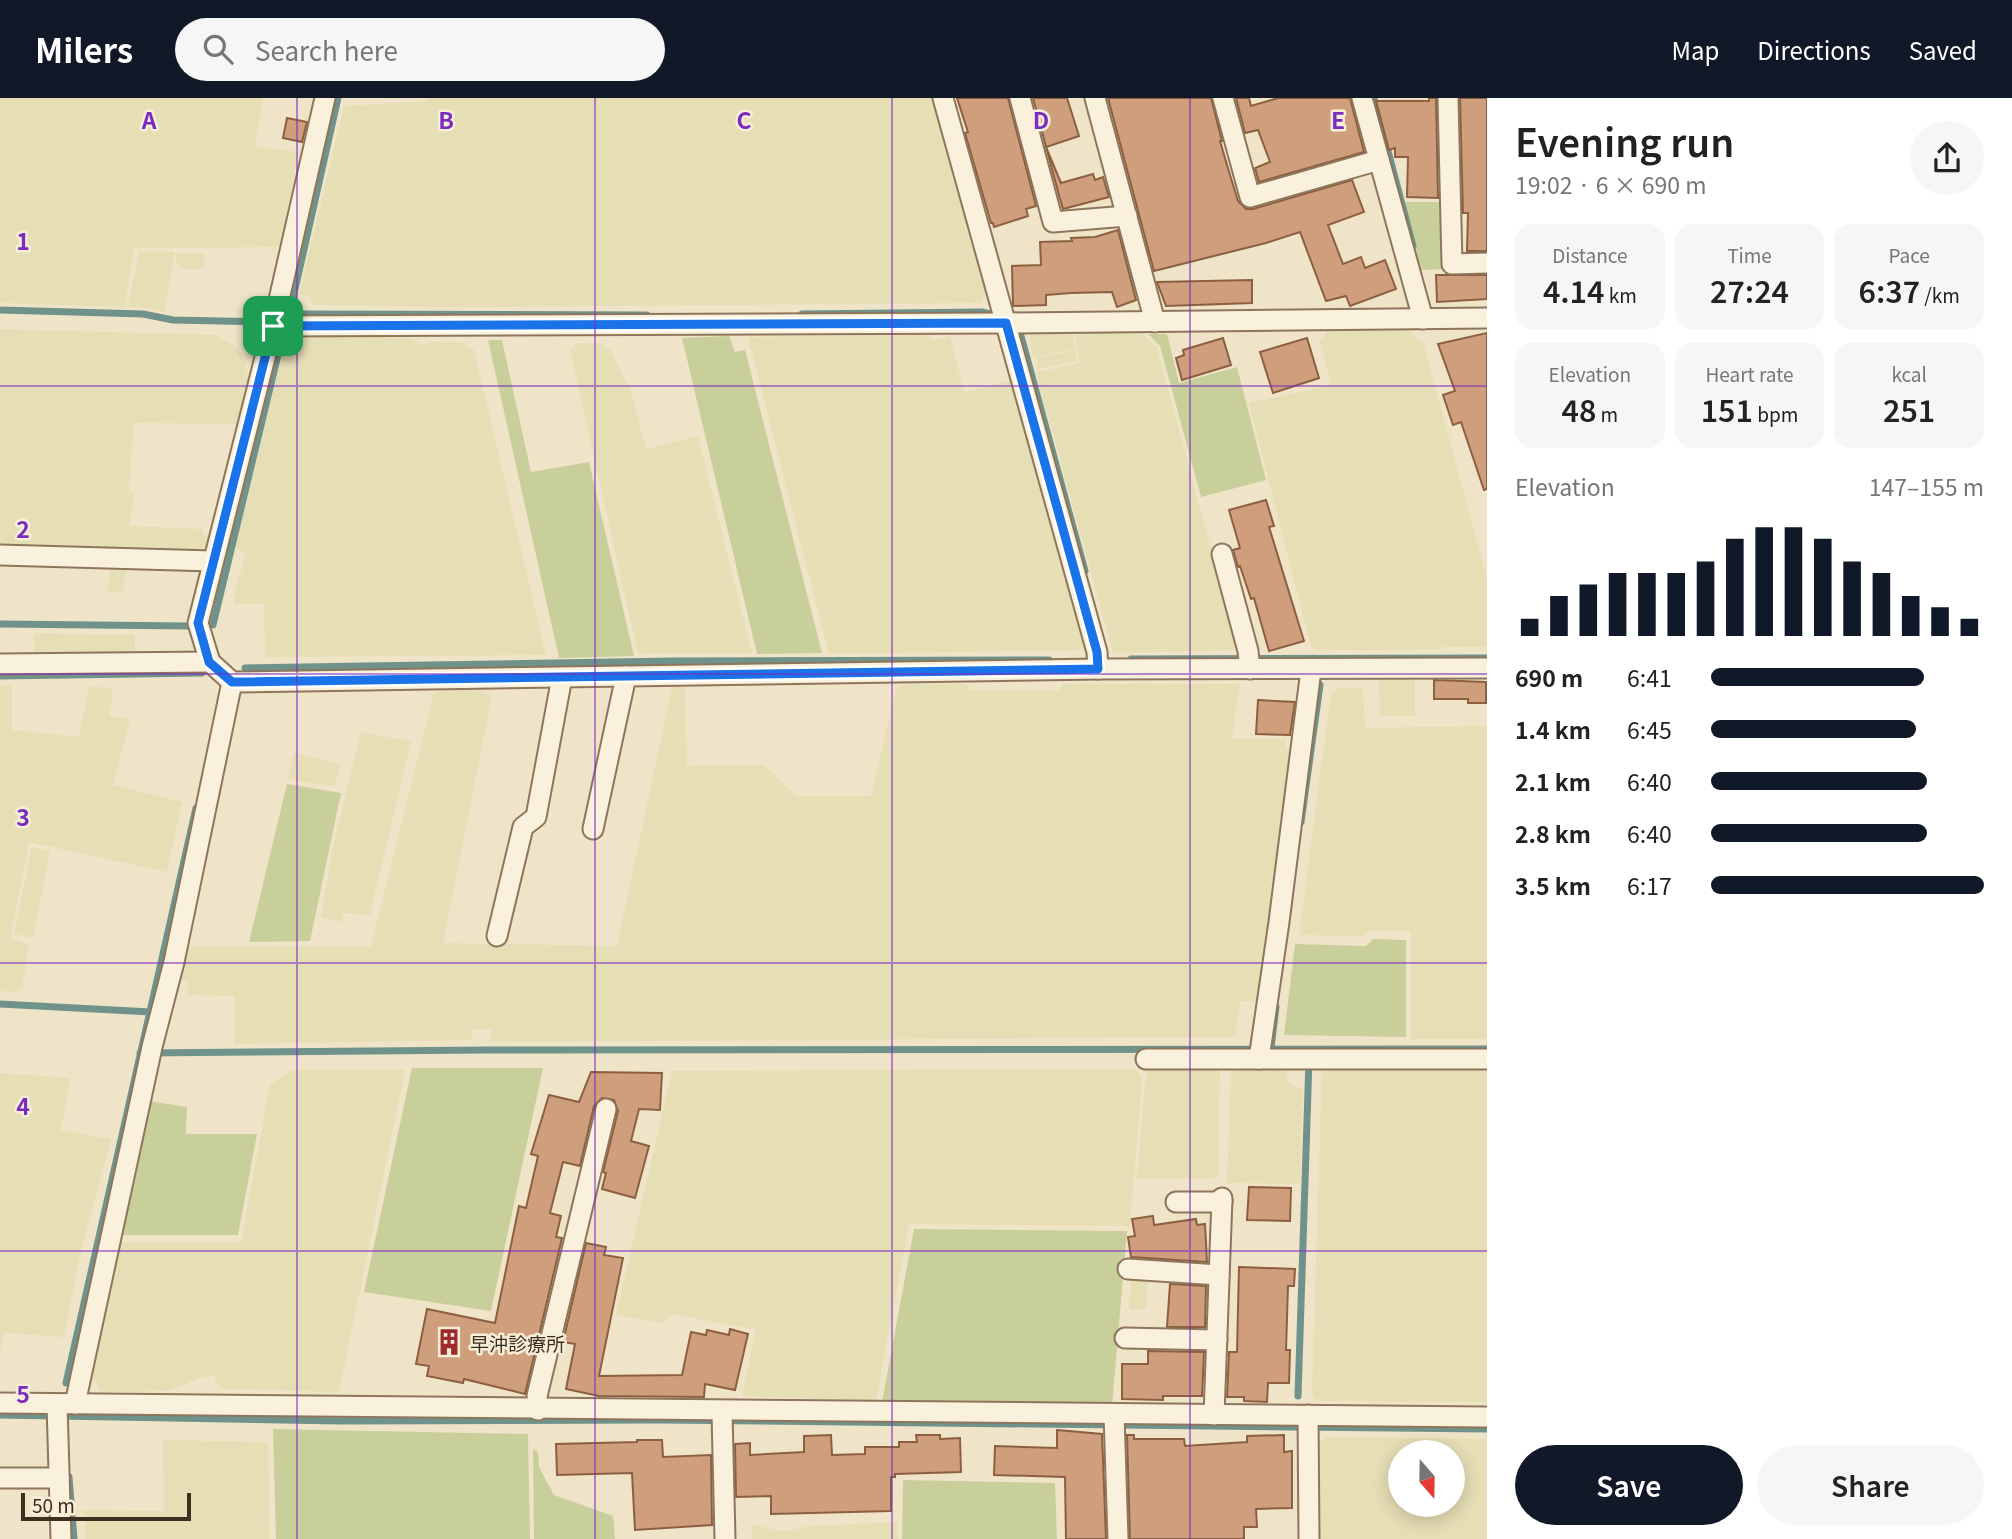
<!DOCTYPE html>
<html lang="en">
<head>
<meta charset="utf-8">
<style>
	:root { --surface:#fff; --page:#f6f6f6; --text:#222; --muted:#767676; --accent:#111827 }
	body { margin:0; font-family:Georgia,"Noto Sans JP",serif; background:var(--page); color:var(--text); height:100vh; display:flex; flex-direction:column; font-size:26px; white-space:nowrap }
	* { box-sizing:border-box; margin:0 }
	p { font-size:23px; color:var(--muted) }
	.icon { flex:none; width:38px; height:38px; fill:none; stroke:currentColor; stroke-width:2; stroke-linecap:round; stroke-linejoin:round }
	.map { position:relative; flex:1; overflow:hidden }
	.panel { display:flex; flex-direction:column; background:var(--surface); width:525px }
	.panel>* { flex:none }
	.needle { width:46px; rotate:160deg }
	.buttons { position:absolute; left:1388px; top:1342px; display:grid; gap:14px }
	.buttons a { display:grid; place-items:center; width:77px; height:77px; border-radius:50%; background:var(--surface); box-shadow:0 4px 18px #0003; font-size:35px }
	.scale { position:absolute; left:21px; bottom:18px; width:170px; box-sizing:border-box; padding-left:7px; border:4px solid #3d2e20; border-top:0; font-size:19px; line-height:24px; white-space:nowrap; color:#3d2e20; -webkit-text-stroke:5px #f7eed8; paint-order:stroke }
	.pin { position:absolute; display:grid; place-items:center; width:60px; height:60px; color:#fff; margin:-30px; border-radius:14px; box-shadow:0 4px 10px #0006 }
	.round { display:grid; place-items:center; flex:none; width:74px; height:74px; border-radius:37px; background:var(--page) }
	.headline { display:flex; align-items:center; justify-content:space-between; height:119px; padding:0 28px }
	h1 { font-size:38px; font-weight:600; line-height:52px }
	.metrics { display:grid; grid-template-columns:repeat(3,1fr); gap:10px; height:119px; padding:7px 28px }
	.metrics div { display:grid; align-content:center; border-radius:18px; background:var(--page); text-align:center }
	.metrics b { font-size:30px; font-weight:600 }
	.metrics small { font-size:19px; font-weight:400 }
	.metrics p { font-size:19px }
	.chart { height:196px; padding:14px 28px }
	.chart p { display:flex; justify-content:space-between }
	.chart svg { width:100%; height:126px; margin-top:7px; stroke:var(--accent); stroke-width:6 }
	.cta { display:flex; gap:14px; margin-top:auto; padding:14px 28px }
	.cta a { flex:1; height:80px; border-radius:42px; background:var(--accent); color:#fff; font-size:28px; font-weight:600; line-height:80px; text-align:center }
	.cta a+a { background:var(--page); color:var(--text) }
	ul { padding:0 28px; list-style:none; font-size:23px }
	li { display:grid; grid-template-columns:112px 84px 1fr; align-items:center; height:52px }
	li i { height:18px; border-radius:9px; background:var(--accent) }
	header { display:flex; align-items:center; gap:42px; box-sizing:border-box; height:98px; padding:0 35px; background:var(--accent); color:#fff }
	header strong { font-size:33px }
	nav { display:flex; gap:38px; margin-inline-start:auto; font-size:24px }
	.search { width:490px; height:63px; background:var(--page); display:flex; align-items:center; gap:18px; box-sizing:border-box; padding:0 24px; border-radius:38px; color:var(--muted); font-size:26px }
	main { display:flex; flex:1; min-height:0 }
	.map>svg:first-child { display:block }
</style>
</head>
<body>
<header>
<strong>Milers</strong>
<div class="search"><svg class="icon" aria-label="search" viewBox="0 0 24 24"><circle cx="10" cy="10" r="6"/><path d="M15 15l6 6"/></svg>Search here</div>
<nav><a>Map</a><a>Directions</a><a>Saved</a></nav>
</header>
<main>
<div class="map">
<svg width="1487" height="1441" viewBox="0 0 1487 1441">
	<rect width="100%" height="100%" fill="#f0e4c8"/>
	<g fill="#e6deb5" fill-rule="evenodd">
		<polygon points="0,0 263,0 255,49 299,54 280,149 134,150 125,209 0,205"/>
		<polygon points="426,0 934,0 987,197 982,199 981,205 462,209 314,207 306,197 299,197 344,8 426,3"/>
		<polygon points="139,153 175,154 164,214 149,210 128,209"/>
		<polygon points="177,155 205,156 203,171 184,171 176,165"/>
		<polygon points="1327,230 1411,232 1417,242 1423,243 1487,481 1487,549 1444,549 1435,552 1318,552 1311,549 1249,305 1331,287 1320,242 1325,238"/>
		<polygon points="0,231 218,237 222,242 233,246 242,257 249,279 238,326 134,325 129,393 134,394 130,428 202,431 204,438 211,438 206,458 0,450"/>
		<polygon points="1081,233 1140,233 1157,250 1238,552 1113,555 1036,274 1079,265 1075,240"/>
		<polygon points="1029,234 1072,234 1075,251 1033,259"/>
		<polygon points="294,237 413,240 419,246 425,247 431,244 460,244 474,252 546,557 265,559 264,506 234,506 236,487 246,458 236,448 286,240"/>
		<polygon points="927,237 933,242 950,238 965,295 1011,282 1083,547 1079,552 829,556 748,239"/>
		<polygon points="574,245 599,245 611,253 631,294 646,351 698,338 752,555 638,556 570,251 576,250"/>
		<polygon points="1075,252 1077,263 1038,271 1036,260"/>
		<polygon points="111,469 126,470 123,495 107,494"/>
		<polygon points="34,535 135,537 135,555 34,556"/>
		<polygon points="1415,578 1415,618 1380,618 1379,579"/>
		<polygon points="905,586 967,586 969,592 1060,592 1062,586 1240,586 1232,641 1286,641 1285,652 1291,652 1261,903 1240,903 1235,939 490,944 492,931 474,931 471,942 234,946 234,898 187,897 188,883 179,883 188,848 371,848 434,595 451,591 478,592 492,598 443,845 617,848 672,589 679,588 685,592 687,668 764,667 796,698 871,698 896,591"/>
		<polygon points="0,588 12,588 12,632 79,639 89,588 113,591 109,618 130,621 113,687 182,704 167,774 29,744 10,840 29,847 22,890 14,894 0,893"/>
		<polygon points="1339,590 1363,590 1365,630 1487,628 1487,941 1411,941 1411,833 1371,832 1363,838 1299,837 1331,594"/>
		<polygon points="361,634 411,643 370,817 343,815 341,824 321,820 332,753"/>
		<polygon points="294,655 341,666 334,689 288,681"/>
		<polygon points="32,749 50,753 33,840 14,836"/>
		<polygon points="1147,966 1220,970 1218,1080 1137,1081"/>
		<polygon points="1240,968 1286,971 1288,983 1295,989 1303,990 1300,1086 1227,1085 1231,975 1235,969"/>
		<polygon points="1322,969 1487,969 1487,1304 1322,1303 1314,1301 1312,1293"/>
		<polygon points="1134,971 1139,975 1142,982 1130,1128 909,1126 876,1303 742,1298 756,1232 672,1216 662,1225 616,1217 672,973"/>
		<polygon points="292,972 405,972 339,1294 221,1291 215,1282 215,1278 203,1279 168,1293 101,1294 91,1274 121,1144 241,1144 270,986"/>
		<polygon points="0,975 70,980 61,1032 111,1041 80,1157 64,1239 4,1235 0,1255"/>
		<polygon points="1131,1179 1148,1179 1146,1211 1129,1211"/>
		<path d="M1327,1339l160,2v100h-169l-1,-96zM1400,1354h52v53h-52z"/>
		<polygon points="163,1342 268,1344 270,1441 85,1441 85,1419 81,1412 164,1413"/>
		<polygon points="897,1424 898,1441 752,1441 752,1427 784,1433 810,1428"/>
	</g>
	<g fill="#c9cf9b">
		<polygon points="1403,104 1442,104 1444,171 1421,172"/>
		<polygon points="1148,236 1167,236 1179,285 1237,269 1266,382 1201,399 1160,248"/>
		<polygon points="729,238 735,254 745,252 822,555 757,556 682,240"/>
		<polygon points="488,242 502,242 531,374 589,364 634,558 559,560"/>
		<polygon points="287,686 341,695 310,843 249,844"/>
		<polygon points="1373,841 1406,842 1406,939 1284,937 1295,846 1366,848"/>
		<polygon points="412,970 543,970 491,1213 364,1194"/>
		<polygon points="149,1003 187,1009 186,1036 257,1036 238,1137 120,1137"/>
		<polygon points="914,1131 1127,1133 1112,1308 882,1304"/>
		<polygon points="273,1331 528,1336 530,1441 276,1441"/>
		<polygon points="533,1351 538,1354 539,1369 554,1397 613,1418 615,1441 534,1441"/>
		<polygon points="903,1382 1055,1385 1057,1441 902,1441"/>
	</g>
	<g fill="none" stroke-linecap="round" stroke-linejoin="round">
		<g stroke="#6f938a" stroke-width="7">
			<polyline points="1374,0 1413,148"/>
			<polyline points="0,212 143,216 173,222 263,224"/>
			<polyline points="289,216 647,217"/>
			<polyline points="802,216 982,214 994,217"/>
			<polyline points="289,218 338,0"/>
			<polyline points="1021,238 1085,473"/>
			<polyline points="0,526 188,528"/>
			<polyline points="213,527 282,240"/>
			<polyline points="1131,561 1487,560"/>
			<polyline points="245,570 674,563 1049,562"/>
			<polyline points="0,578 202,575"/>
			<polyline points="1301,724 1320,587"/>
			<polyline points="0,906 151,914"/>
			<polyline points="1271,950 1276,909"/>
			<polyline points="140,955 486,952 1487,951"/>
			<polyline points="66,1285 196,710"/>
			<polyline points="1298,1298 1309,962"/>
			<polyline points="0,1317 341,1323 661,1322 1487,1331"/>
			<polyline points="69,1379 74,1441"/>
		</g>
	</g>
	<g fill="#cf9f7d" stroke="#8d5f41" stroke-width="2">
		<polygon points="957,0 1008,0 1036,108 1026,111 1028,118 994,129 993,125 991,125 965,35 968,34"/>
		<polygon points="1033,0 1067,0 1079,38 1046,49 1061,85 1093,76 1095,82 1103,79 1109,99 1063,111 1060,101"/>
		<polygon points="1108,0 1211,0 1222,43 1220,43 1230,77 1238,103 1246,111 1253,111 1352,82 1364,114 1328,127 1343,166 1361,159 1365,170 1385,162 1396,191 1350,208 1346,198 1326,203 1300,134 1266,145 1154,173"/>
		<polygon points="1236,0 1249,0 1251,8 1278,0 1350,0 1364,54 1259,84 1255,70 1270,64 1258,32 1245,35"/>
		<polygon points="1429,0 1436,0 1438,100 1407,99 1408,59 1395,59 1395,50 1389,52 1376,3 1429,3"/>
		<polygon points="1460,0 1487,0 1487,153 1467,153 1468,115 1463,115"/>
		<polygon points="287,20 307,24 302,44 283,40"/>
		<polygon points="1118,132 1136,202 1117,209 1112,194 1071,195 1046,197 1046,207 1013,208 1012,168 1041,167 1040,144 1072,143 1071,140 1095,139"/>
		<polygon points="1436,177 1487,177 1487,201 1437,204"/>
		<polygon points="1252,182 1252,205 1166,208 1157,184"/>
		<polygon points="1487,235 1487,391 1484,392 1461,324 1453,327 1443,297 1455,293 1438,246"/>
		<polygon points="1223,240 1231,267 1182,282 1176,260 1184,257 1183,252"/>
		<polygon points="1307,240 1319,280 1273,295 1260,254"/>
		<polygon points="1266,402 1274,428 1269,429 1304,543 1269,553 1254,500 1251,501 1240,468 1238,469 1233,452 1240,450 1229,412"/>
		<polygon points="1434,582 1486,584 1486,605 1468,605 1468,601 1434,601"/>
		<polygon points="1258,602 1295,604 1290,637 1256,636"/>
		<polygon points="591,974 662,975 660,1012 639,1011 631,1043 649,1048 635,1100 602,1091 606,1075 603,1074 618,1013 614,1002 602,1000 594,1008 580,1068 563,1064 550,1115 561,1118 556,1139 562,1140 525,1296 464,1281 463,1285 427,1278 429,1268 416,1266 427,1211 495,1225 519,1108 526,1110 538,1058 531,1056 549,997 579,1004"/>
		<polygon points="1249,1089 1291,1090 1290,1123 1247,1122"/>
		<polygon points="1153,1118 1154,1127 1196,1121 1197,1127 1205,1126 1207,1164 1131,1159 1128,1139 1135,1138 1132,1121"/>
		<polygon points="586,1145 606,1149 604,1157 623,1160 599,1278 682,1277 691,1234 706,1237 707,1232 729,1237 730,1231 748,1236 735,1292 705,1286 704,1299 599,1298 566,1291 575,1246 563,1244"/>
		<polygon points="1239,1169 1295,1171 1294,1188 1288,1188 1286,1252 1290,1252 1289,1285 1268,1285 1267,1304 1244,1303 1244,1299 1227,1299 1229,1254 1237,1254"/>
		<polygon points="1170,1186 1206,1188 1205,1229 1167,1229"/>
		<polygon points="1148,1253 1204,1254 1202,1298 1163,1298 1163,1302 1122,1301 1122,1266 1148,1266"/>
		<polygon points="1057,1332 1102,1336 1106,1441 1066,1441 1065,1379 994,1377 995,1348 1057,1350"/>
		<polygon points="831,1337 832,1357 865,1356 865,1349 899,1349 899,1344 917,1344 916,1337 940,1337 940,1341 960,1340 961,1374 895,1376 895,1379 891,1379 891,1413 771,1416 771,1398 736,1399 735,1346 750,1345 750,1357 804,1354 804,1338"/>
		<polygon points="1127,1337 1134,1337 1134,1341 1184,1341 1185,1348 1247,1344 1247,1338 1284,1337 1284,1354 1292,1353 1292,1410 1256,1411 1257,1429 1244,1429 1244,1441 1130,1441"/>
		<polygon points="637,1342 662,1342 663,1359 711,1357 712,1427 635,1432 632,1375 557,1377 556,1346 637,1344"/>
	</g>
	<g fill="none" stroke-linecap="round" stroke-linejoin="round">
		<defs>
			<g id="minor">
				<polyline points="325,0 273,228 198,525 210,564 232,584 1098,571 1487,570"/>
				<polyline points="943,0 1097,554 1098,571"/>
				<polyline points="1020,0 1053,124 1127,118"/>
				<polyline points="1095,0 1155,224"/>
				<polyline points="1223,0 1250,99 1379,62"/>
				<polyline points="1362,0 1423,221"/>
				<polyline points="1448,0 1452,166 1487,165"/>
				<polyline points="273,228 1006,225 1487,220"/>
				<polyline points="1222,456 1248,553 1250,571"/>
				<polyline points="0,457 213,463"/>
				<polyline points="0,566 210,564"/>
				<polyline points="593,731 626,578"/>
				<polyline points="497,838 523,729 536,719 562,579"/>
				<polyline points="1146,961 1487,961"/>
				<polyline points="1259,961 1279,824 1311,572"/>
				<polyline points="1176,1104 1222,1104"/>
				<polyline points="1128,1171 1219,1177"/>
				<polyline points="1125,1240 1217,1242"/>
				<polyline points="0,1305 1487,1319"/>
				<polyline points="57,1306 61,1441"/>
				<polyline points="75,1306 152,949 174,864 232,584"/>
				<polyline points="538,1312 537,1298 606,1011"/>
				<polyline points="722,1314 725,1441"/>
				<polyline points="1114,1316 1118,1441"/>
				<polyline points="1214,1317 1222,1100"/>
				<polyline points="1308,1317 1309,1441"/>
				<polyline points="0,1380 59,1380"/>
			</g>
		</defs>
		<use href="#minor" stroke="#8d765c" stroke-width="23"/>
		<use href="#minor" stroke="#faf1dc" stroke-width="19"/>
	</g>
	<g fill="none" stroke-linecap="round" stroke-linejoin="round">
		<defs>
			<polygon id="route" points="1006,225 1097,554 1098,571 232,584 209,564 198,525 273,228"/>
		</defs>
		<use href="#route" stroke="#fff" stroke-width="14"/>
		<use href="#route" stroke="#1a73e8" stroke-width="9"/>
	</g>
	<path fill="none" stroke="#7b2cbf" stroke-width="2" stroke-opacity="0.55" d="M297,0v1441M595,0v1441M892,0v1441M1190,0v1441M0,288h1487M0,576h1487M0,865h1487M0,1153h1487"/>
	<defs>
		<symbol id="building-bare" viewBox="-9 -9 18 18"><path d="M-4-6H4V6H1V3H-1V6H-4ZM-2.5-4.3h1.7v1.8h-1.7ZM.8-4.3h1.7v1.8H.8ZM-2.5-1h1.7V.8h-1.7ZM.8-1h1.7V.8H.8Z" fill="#9e2a2b" stroke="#f7eed8" stroke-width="2.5" paint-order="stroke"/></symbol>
	</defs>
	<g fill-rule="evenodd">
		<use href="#building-bare" x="430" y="1225" width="38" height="38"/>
	</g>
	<g text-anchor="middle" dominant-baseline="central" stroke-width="5" stroke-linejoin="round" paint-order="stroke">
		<g font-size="19" fill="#3d2e20" stroke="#f7eed8" text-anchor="start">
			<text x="470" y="1244">早沖診療所</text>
		</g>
	</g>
	<g font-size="23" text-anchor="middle" font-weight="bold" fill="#7b2cbf" stroke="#f7eed8" stroke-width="5" stroke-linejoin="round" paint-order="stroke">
		<text x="149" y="31">A</text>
		<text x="446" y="31">B</text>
		<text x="744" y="31">C</text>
		<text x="1041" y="31">D</text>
		<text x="1338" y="31">E</text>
		<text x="23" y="152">1</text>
		<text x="23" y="440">2</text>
		<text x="23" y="728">3</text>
		<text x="23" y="1017">4</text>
		<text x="23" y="1305">5</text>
	</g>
</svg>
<div class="buttons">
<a><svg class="needle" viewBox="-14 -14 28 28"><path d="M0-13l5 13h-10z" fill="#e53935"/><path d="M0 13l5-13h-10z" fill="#767676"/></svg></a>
</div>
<div class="scale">50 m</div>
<div class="pin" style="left:273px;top:228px;background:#1e9e55"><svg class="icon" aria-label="arrive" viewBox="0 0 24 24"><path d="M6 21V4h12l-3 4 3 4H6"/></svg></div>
</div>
<section class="panel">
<div class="headline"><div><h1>Evening run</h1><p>19:02 · 6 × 690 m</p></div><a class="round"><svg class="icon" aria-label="share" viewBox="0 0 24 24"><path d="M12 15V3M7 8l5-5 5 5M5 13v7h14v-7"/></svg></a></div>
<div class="metrics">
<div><p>Distance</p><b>4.14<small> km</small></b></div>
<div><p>Time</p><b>27:24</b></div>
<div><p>Pace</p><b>6:37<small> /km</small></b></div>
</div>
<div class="metrics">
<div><p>Elevation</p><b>48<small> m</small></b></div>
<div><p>Heart rate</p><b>151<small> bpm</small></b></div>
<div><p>kcal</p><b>251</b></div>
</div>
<div class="chart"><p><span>Elevation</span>147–155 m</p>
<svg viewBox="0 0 160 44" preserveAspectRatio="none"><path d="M5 44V38M15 44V30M25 44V26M35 44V22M45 44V22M55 44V22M65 44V18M75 44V10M85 44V6M95 44V6M105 44V10M115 44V18M125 44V22M135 44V30M145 44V34M155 44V38"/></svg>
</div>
<ul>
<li><b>690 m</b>6:41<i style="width:78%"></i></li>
<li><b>1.4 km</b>6:45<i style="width:75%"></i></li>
<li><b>2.1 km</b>6:40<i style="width:79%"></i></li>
<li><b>2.8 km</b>6:40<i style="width:79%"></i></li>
<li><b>3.5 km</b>6:17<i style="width:100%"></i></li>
</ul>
<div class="cta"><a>Save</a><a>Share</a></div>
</section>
</main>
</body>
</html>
